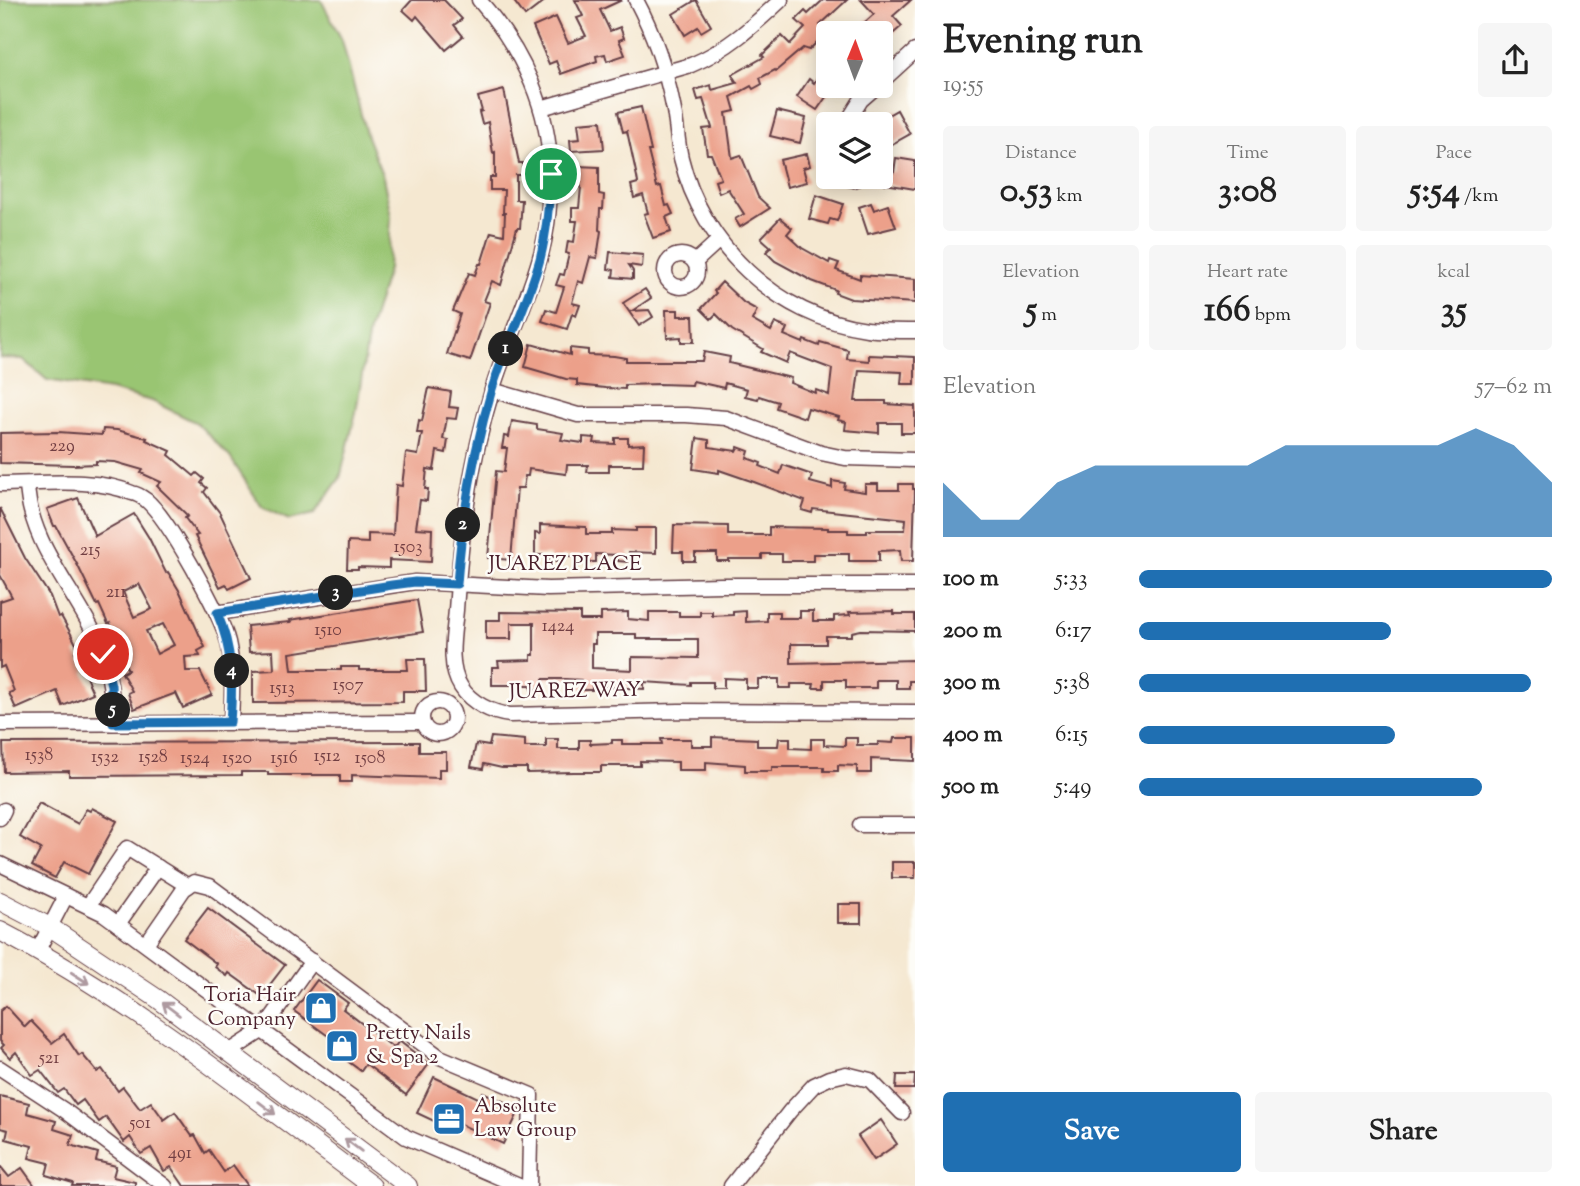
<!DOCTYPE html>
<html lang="en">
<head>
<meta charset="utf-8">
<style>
	:root { --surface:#fff; --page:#f6f6f6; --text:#222; --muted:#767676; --accent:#1f6fb2 }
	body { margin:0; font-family:"Sorts Mill Goudy",serif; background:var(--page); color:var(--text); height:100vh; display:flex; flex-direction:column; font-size:26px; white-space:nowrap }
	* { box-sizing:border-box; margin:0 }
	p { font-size:23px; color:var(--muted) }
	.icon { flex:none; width:38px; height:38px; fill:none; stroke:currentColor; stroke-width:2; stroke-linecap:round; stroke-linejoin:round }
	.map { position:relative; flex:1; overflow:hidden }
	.drawer { display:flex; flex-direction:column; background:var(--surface); width:665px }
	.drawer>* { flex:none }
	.needle { width:46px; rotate:1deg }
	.fabs { position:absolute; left:816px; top:21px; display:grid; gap:14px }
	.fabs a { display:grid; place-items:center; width:77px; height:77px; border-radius:7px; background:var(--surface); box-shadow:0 4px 18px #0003; font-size:35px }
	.pin { position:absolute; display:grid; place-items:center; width:60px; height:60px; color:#fff; margin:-30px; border:4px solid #fff; border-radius:50%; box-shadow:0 2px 7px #0007 }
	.km { position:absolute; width:35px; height:35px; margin:-18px; border-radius:50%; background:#222; color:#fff; font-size:19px; line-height:35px; text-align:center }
	.round { display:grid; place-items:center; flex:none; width:74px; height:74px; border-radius:7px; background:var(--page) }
	.summary { display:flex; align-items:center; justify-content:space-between; height:119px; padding:0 28px }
	h1 { font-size:38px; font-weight:700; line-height:52px }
	.metrics { display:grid; grid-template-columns:repeat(3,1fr); gap:10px; height:119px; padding:7px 28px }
	.metrics div { display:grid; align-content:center; border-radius:7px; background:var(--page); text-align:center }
	.metrics b { font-size:35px; font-weight:700 }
	.metrics small { font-size:19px; font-weight:400 }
	.metrics p { font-size:19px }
	.chart { height:196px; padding:14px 28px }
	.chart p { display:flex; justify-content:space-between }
	.chart svg { width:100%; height:126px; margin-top:7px; fill:var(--accent); opacity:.7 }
	.action { display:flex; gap:14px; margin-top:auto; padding:14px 28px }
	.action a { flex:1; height:80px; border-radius:7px; background:var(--accent); color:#fff; font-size:28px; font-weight:700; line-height:80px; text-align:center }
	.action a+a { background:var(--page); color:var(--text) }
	ul { padding:0 28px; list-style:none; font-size:23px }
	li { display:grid; grid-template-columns:112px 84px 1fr; align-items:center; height:52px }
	li i { height:18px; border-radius:9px; background:var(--accent) }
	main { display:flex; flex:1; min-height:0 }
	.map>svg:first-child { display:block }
</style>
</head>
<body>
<main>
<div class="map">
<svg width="915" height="1186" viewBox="0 0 915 1186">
	<rect width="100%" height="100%" fill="#fdfcf7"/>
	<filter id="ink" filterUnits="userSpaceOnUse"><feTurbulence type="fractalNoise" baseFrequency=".0143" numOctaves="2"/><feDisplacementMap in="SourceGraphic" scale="14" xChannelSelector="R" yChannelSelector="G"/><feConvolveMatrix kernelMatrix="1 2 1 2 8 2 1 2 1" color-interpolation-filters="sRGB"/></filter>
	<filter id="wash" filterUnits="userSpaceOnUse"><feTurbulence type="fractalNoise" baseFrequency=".00686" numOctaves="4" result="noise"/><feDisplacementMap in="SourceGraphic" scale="28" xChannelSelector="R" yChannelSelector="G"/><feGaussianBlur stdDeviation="1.57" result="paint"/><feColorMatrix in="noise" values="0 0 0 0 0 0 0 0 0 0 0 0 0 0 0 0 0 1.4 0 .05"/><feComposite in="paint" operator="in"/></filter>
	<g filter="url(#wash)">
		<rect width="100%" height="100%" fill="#f5e8d1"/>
		<polygon fill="#99c572" stroke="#72724e" stroke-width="2" points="0,0 321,0 342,40 366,134 383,177 391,216 388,269 369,331 356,412 340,478 314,514 289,520 262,507 230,457 197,423 152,401 110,390 47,380 23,359 0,358"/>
		<g id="blocks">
			<g fill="#eca08a" fill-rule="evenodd">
				<polygon points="412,0 444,0 462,19 454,25 463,36 446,50 417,16 414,20 403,10"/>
				<polygon points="513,0 546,0 525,16"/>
				<polygon points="575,0 622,0 600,10 610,31 620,27 624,38 619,40 625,55 607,61 605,54 596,56 597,61 561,74 556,61 549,64 533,27 556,17 568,43 586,36 577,18 583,16"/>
				<polygon points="696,0 711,26 701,32 698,27 685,35 673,14"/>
				<polygon points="823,0 847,0 820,25 827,32 809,50 803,48 776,71 775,70 760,78 762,84 753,89 751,86 731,97 735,111 726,113 732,158 741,155 758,197 770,208 740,227 735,219 744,214 728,189 719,193 715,181 721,179 711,154 707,154 703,129 712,128 703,99 698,100 695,90 711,85 712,90 737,83 732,75 764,57 762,55 782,36 790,44 805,28 796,20 805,11 808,14"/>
				<polygon points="861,0 911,0 893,16 902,26 880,45 880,33 853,33 874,14"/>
				<polygon points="818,77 833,87 817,110 797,97 809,79 814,83"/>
				<polygon points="504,90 519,163 523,163 522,175 516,175 516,200 522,200 520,228 517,228 501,285 492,281 484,301 490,303 470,361 447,354 460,314 453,311 469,273 475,275 479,264 481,264 491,232 504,235 505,213 503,213 504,190 490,190 490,177 495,177 495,152 493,153 488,122 482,124 479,112 482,111 478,97"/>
				<polygon points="641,107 651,151 648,151 657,187 661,186 666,206 669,205 673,214 666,217 671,232 653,238 644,214 648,213 643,195 634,198 631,185 638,183 637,177 627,131 623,132 618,112"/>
				<polygon points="897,110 910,134 885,148 880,140 884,136 880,124 876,122"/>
				<polygon points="777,111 806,118 800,143 770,136"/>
				<polygon points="601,121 604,149 571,151 570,140 580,139 578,123"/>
				<polygon points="807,154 810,166 803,168 807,182 787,187 780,160"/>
				<polygon points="896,158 915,161 915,189 885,184 887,171 894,172"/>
				<polygon points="576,166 599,167 599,194 604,195 603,209 600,209 599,230 601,231 597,258 590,257 583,283 578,281 572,303 580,305 576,316 572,314 567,329 542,321 546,309 556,312 564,287 556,285 560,274 564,275 569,254 566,253 568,241 574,242 577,221 572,221 572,208 579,208 581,187 576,187"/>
				<polygon points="816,195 843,204 837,221 830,219 828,224 809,219"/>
				<polygon points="871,203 874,210 888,205 896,227 868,234 859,207"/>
				<polygon points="780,218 792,228 787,234 802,248 829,263 830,260 839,263 836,270 860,279 860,275 915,279 915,303 851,299 835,293 836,290 812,281 775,261 766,252 771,247 761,238"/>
				<polygon points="610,252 643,255 642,267 629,265 633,271 633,279 613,277 614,270 608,269"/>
				<polygon points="722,282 744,303 757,310 752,320 771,331 775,323 787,328 784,335 803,343 804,340 819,346 820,342 848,350 847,359 869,361 869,355 915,357 915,384 901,384 902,372 859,370 855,401 886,401 886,404 915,406 915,433 901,433 901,423 879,423 879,433 845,430 846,422 838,420 839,417 808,408 805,418 776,408 778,402 759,396 758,399 745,396 747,389 725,383 724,388 693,381 692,385 659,384 625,385 625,389 605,388 577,385 577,380 566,379 525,367 531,344 570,355 570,348 588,350 588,355 614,356 626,358 626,361 702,361 704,352 730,357 729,363 791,378 790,383 815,393 816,390 829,395 832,369 790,353 786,363 761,352 763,349 732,330 716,314 711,319 701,309 716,293 714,291"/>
				<polygon points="645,289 651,298 632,311 649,310 653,317 639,326 623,303"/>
				<polygon points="666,310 678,310 678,316 693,316 694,342 681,342 681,337 667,338"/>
				<polygon points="429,388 451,392 449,407 458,408 456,419 447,418 443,439 448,440 446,453 437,451 434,470 427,469 425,489 428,489 427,501 420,500 416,528 432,529 431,562 389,560 389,568 358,567 358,569 347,569 348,542 368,543 368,534 393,535 396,485 402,486 406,453 418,455 422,433 417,433 419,420 422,421"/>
				<polygon points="512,421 537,425 537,429 563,433 561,440 583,443 583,437 595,438 594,443 615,444 615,438 628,438 628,445 644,444 643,465 609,465 609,472 587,472 588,465 567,465 566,474 529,469 528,476 525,476 523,488 517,488 511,560 488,558 496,471 504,472 507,448 502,448 504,436 509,437"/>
				<polygon points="103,429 117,430 147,438 146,440 171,451 169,455 194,476 197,473 204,479 201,483 207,488 204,492 220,513 251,578 229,589 226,584 220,587 195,536 198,535 185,518 188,516 157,486 161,482 141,473 143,470 115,462 96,461 96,464 73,465 0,463 0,433 58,432 102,435"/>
				<polygon points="697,438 709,440 709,447 736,451 738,447 749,451 747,458 761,463 760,466 780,474 783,465 812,475 810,482 832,488 832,481 845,483 844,489 865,492 865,484 878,484 878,490 899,490 899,484 913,484 913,489 915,489 913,561 901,561 900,550 879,551 879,561 849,561 849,554 813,554 813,561 782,561 782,554 762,554 762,559 729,559 729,561 717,561 717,553 695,553 695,561 683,561 683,552 673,552 674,525 728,526 728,535 769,535 769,527 828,528 828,530 848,530 848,533 867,533 867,530 905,530 906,519 813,509 812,513 802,510 805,501 754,482 719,470 719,473 693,469"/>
				<path d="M78,498l17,38 39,-22 15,24 17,35 2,-1 12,20 25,55 -7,4 2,5 -15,1 1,14h14l12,24 -29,13 -7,-15 -42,16 -6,-16 4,-2 -10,-18 6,-3 -10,-21 3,-1 -11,-25 -2,1 -9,-20 -2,1 -19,-39 -22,-40h-2l-7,-17zM139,584l13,25 -18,8 -11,-25zM163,624l11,21 -17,9 -11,-23z"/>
				<polygon points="0,508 25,558 50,596 58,617 61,616 71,634 79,650 75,652 86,671 84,672 93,693 63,706 57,691 16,709 9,693 14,691 4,666 0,668 0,601 12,597 0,575"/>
				<polygon points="540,525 586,527 586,534 612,534 612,530 636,531 636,528 656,528 656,553 629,552 628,562 618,561 618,555 596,554 596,562 582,562 582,556 562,556 562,561 550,561 550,555 535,555 535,533 540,534"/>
				<polygon points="417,600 423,632 290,653 292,670 341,670 341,667 359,667 359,670 408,670 407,659 425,659 426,691 403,691 403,702 253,703 253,671 274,670 273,651 249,652 247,626 291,622 290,620"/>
				<path d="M746,611v11l21,-1v-9h12v6h21v-7h13v10h21v-5l16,-1 -1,-3 45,-1v3h21v17l-54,-1 -9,2v4h-26v8h-35v19l124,-3v21h-6v7h-13v-8h-20v8h-30v-8h-22v8h-11l1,-4h-23v4h-12v-9h-21v9h-12v-9l-22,-1v10h-11v-6h-22v3l-47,-3v7l-52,-3v4h-11v-10l-17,-1h-21v10h-12v-4h-39v-18h7l-1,-6 33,-1v-5h3v-32h-23v16h-25v-19h14v-8l80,1v7h21v-7l27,-1v7l21,2v-9h30v4h21v-4h12v4l21,-1v-3zM595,634h41v5h62v19l-66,-1v13l-40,-2v-24h3z"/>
				<polygon points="491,737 525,740 525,747 546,747 546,739 558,739 558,749 579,749 579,740 590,740 590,744 612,743 612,740 622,740 622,744 662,744 661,739 691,739 691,746 712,746 712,737 757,739 757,746 778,746 779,738 790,738 790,748 811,749 811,739 824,739 824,745 845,746 845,738 857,738 857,745 878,745 878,742 893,743 894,738 915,738 915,761 871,759 871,773 857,773 857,766 838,765 838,771 824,771 824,767 772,767 772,771 745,771 745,765 706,762 706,770 678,770 678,762 640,761 640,766 601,766 601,772 574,772 527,773 527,768 502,768 484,764 483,769 471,767 476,744 489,746"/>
				<polygon points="401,742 419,742 419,752 446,752 446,769 439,769 439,778 352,775 352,782 340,782 340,775 268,775 268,772 241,772 241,775 69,776 69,771 4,772 3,743"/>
				<polygon points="39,803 78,824 86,809 90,811 92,808 117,821 88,874 64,862 55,878 32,866 41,849 20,837"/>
				<rect x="892" y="862" width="23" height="16"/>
				<rect x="838" y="904" width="23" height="19"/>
				<polygon points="208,908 285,965 261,996 229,973 227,976 215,967 217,964 184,939"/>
				<polygon points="317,980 348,1003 343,1009 394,1048 399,1041 429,1064 406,1095 366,1064 361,1071 330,1048 335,1041 294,1011"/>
				<polygon points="6,1006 25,1027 31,1021 52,1043 64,1034 79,1056 82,1054 97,1072 102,1069 118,1091 123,1087 140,1109 151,1102 164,1120 175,1112 192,1136 195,1135 205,1153 209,1150 224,1172 233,1165 248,1186 184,1186 171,1167 164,1171 151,1148 141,1154 130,1137 124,1142 106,1117 99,1122 83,1100 76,1105 64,1089 58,1093 40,1070 32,1075 16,1052 10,1058 1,1048 4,1045 0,1041 0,1011"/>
				<polygon points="897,1075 915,1075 914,1089 896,1089"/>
				<polygon points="434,1077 480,1099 483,1092 520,1109 503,1144 456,1122 453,1130 417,1113"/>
				<polygon points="0,1096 29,1103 27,1113 56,1121 54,1129 73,1135 70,1145 98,1153 96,1161 116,1166 113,1177 135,1182 135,1186 72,1186 73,1183 46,1175 49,1163 29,1158 32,1146 6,1139 8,1130 0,1128"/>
				<polygon points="881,1120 897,1144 874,1160 858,1136"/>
				<polygon points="0,1166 9,1177 22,1168 35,1186 0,1186"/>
			</g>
		</g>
	</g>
	<g filter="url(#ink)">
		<use href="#blocks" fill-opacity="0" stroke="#643d44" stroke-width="2"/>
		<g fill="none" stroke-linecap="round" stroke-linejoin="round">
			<defs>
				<g id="minor">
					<path d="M479,0c43,49 73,111 71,178 0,27 -3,57 -11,83 -13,44 -34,86 -47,130 -22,71 -31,144 -36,219 -2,23 -9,56 5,77 10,16 31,26 49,28l169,-4 236,1"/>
					<path d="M636,0c17,32 30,70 37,106 4,17 4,35 8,52 21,87 96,159 186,171 16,2 32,2 48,2"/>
					<polyline points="880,83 915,51"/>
					<path d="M541,108l150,-43c36,-15 62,-39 90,-65"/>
					<polyline points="846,124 861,100 877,86"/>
					<polyline points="840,177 854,180 861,177"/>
					<circle cx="681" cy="271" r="16"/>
					<polyline points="695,262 719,240"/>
					<polyline points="492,390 578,415 686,415 726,418 821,453 845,458 915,460"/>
					<path d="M0,484c40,0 95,-7 132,9 5,1 10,4 14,7 22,18 75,114 82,142 6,26 4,53 3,80"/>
					<path d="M27,484c2,58 46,104 70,155 12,27 16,55 16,84"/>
					<polyline points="217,613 415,582 548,589 721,585 915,585"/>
					<circle cx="438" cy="718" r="16"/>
					<polyline points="0,724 422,722"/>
					<polyline points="0,818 4,810"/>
					<polyline points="860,825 915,825"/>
					<polyline points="0,864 104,914 406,1137 519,1186"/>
					<polyline points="88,906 127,848 188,886"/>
					<polyline points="118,924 158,867"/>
					<polyline points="146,944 184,889 194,882 210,886 440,1057 531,1095 529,1186"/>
					<polyline points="38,950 66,896"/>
					<polyline points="229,1052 263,1030 312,961"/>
					<polyline points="0,1068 64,1110 165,1186"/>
					<polyline points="731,1186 790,1111 814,1085 829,1078 846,1074 870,1080 902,1113"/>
				</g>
				<g id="major">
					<polyline points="0,901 50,927 158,999 408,1186"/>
					<path d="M0,931c133,69 252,166 372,255"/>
				</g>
			</defs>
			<use href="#minor" stroke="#643d44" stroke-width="17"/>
			<use href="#major" stroke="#643d44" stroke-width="20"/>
			<use href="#minor" stroke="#fff" stroke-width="14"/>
			<use href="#major" stroke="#fff" stroke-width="18"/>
		</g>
		<defs><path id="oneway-shaft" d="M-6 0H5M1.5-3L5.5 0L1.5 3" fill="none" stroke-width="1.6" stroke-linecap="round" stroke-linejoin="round" transform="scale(1.75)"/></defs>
		<g stroke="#ae9aa0">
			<use href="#oneway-shaft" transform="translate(80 978) rotate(33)"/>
			<use href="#oneway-shaft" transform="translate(171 1009) rotate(-143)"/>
			<use href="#oneway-shaft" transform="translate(267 1108) rotate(37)"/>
			<use href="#oneway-shaft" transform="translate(353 1145) rotate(-143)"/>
		</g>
	</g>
	<g fill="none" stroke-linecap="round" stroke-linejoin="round" filter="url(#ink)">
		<defs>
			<path id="route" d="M103,654l8,31 2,38 117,-1c3,-39 3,-73 -13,-109l175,-28 23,-3 42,2c5,-66 16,-131 35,-195 14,-44 36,-86 48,-130 7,-28 9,-56 11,-85"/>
		</defs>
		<use href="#route" stroke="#fff" stroke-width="14"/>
		<use href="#route" stroke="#1f6fb2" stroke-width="9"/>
	</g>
	<defs>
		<symbol id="shop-square" viewBox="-11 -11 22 22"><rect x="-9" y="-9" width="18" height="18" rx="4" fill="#1f6fb2" stroke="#fdfcf7"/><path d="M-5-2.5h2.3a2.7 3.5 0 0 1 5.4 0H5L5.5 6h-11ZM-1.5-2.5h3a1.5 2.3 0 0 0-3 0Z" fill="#fff"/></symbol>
		<symbol id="office-square" viewBox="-11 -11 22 22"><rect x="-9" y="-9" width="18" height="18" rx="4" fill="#1f6fb2" stroke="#fdfcf7"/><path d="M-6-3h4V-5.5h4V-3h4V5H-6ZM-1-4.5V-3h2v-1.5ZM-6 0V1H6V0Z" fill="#fff"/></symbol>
	</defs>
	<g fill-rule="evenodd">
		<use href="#shop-square" x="302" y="989" width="38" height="38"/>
		<use href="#shop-square" x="323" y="1027" width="38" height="38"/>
		<use href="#office-square" x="430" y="1100" width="38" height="38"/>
	</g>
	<g text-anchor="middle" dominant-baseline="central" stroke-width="5" stroke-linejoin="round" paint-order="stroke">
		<g font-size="18" fill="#723f43">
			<text x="62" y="447">229</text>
			<text x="408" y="548">1503</text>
			<text x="90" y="551">215</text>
			<text x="116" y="593">211</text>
			<text x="558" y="627">1424</text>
			<text x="328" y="631">1510</text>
			<text x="348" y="686">1507</text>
			<text x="282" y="689">1513</text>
			<text x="39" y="756">1538</text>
			<text x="327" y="757">1512</text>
			<text x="105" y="758">1532</text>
			<text x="153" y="758">1528</text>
			<text x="195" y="759">1524</text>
			<text x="237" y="759">1520</text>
			<text x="284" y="759">1516</text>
			<text x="370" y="759">1508</text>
			<text x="49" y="1059">521</text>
			<text x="140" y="1124">501</text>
			<text x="180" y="1154">491</text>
		</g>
		<g font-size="21" fill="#4a1f2b" stroke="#fdfcf7">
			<text x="565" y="565">JUAREZ PLACE</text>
			<text transform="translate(575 692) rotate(-1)">JUAREZ WAY</text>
		</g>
		<g font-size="21" fill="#4a1f2b" stroke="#fdfcf7" text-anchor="start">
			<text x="296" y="996" text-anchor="end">Toria Hair<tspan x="296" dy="24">Company</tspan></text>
			<text x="366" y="1034">Pretty Nails<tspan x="366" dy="24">&amp; Spa 2</tspan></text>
			<text x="474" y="1107">Absolute<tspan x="474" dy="24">Law Group</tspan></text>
		</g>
	</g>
</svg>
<div class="fabs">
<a><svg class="needle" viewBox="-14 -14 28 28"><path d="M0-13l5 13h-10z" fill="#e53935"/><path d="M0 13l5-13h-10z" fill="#767676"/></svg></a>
<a><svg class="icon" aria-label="layers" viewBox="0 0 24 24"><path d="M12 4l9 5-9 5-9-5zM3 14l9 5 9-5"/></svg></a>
</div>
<div class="pin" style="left:551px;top:174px;background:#1e9e55"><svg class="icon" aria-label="arrive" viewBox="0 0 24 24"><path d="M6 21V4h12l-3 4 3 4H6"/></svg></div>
<div class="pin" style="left:103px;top:654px;background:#d93025"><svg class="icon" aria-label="check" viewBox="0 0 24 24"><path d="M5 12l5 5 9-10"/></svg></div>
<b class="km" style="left:506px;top:349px">1</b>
<b class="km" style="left:463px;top:525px">2</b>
<b class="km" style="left:336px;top:593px">3</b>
<b class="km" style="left:232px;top:671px">4</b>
<b class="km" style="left:113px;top:710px">5</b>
</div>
<section class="drawer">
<div class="summary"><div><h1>Evening run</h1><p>19:55</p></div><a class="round"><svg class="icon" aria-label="share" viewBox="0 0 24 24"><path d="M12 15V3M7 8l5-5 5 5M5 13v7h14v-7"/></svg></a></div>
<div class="metrics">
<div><p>Distance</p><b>0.53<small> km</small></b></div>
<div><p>Time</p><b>3:08</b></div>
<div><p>Pace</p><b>5:54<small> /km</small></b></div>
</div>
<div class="metrics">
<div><p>Elevation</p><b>5<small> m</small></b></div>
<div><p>Heart rate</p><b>166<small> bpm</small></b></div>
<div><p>kcal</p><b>35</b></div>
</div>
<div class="chart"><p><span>Elevation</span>57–62 m</p>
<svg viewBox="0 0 160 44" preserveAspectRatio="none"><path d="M0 44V25L10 38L20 38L30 25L40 19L50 19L60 19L70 19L80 19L90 12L100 12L110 12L120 12L130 12L140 6L150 12L160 25V44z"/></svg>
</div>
<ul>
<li><b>100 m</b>5:33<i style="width:100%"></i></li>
<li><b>200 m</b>6:17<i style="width:61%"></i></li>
<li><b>300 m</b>5:38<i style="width:95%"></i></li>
<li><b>400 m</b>6:15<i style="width:62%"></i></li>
<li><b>500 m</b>5:49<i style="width:83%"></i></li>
</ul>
<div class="action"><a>Save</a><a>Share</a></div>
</section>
</main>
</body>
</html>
